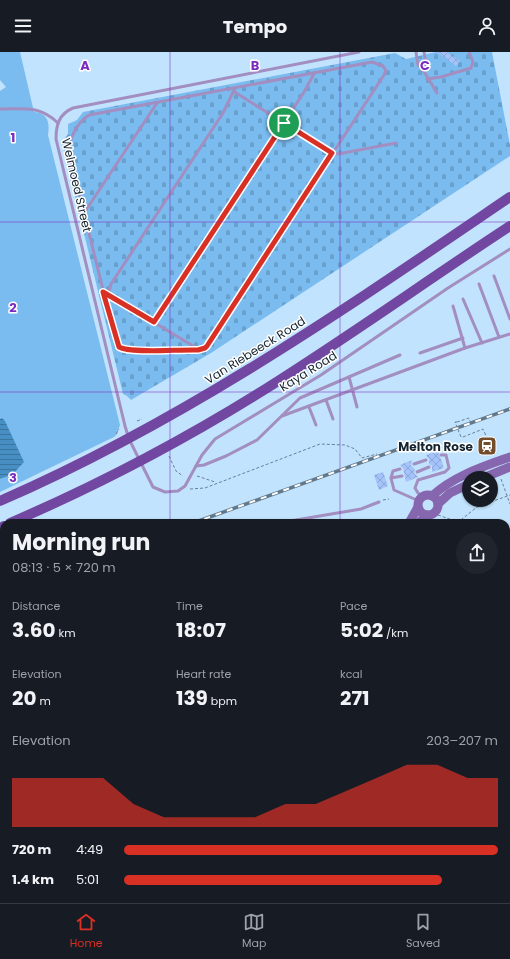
<!DOCTYPE html>
<html lang="en">
<head>
<meta charset="utf-8">
<style>
	:root { --surface:#171b24; --page:#20242c; --text:#f1f3f6; --muted:#9ea1a6; --line:#363941; --accent:#d93025 }
	body { margin:0; font-family:Poppins,sans-serif; background:var(--page); color:var(--text); height:100vh; display:flex; flex-direction:column; font-size:15px; white-space:nowrap }
	* { box-sizing:border-box; margin:0 }
	p { font-size:13px; color:var(--muted) }
	.icon { flex:none; width:22px; height:22px; fill:none; stroke:currentColor; stroke-width:2; stroke-linecap:round; stroke-linejoin:round }
	.map { position:relative; flex:1; overflow:hidden }
	.panel { position:absolute; left:0px; top:467px; width:510px; height:384px; display:flex; flex-direction:column; background:var(--surface); border-radius:12px 12px 0 0; box-shadow:0 1px 3px #0004 }
	.panel>* { flex:none }
	.buttons { position:absolute; left:462px; top:419px; display:grid; gap:8px }
	.buttons a { display:grid; place-items:center; width:36px; height:36px; border-radius:50%; background:var(--surface); box-shadow:0 1px 3px #0004; font-size:20px }
	.pin { position:absolute; display:grid; place-items:center; width:34px; height:34px; color:#fff; margin:-17px; border:2px solid #fff; border-radius:50%; box-shadow:0 1px 4px #0007 }
	.round { display:grid; place-items:center; flex:none; width:42px; height:42px; border-radius:21px; background:var(--page) }
	.headline { display:flex; align-items:center; justify-content:space-between; height:68px; padding:0 12px }
	h1 { font-size:22px; font-weight:700; line-height:30px }
	.metrics { display:grid; grid-template-columns:repeat(3,1fr); gap:6px; height:68px; padding:4px 12px }
	.metrics div { display:grid; align-content:center }
	.metrics b { font-size:20px; font-weight:700 }
	.metrics small { font-size:11px; font-weight:400 }
	.metrics p { font-size:11px }
	.chart { height:112px; padding:8px 12px }
	.chart p { display:flex; justify-content:space-between }
	.chart svg { width:100%; height:72px; margin-top:4px; fill:var(--accent); opacity:.7 }
	ul { padding:0 12px; list-style:none; font-size:13px }
	li { display:grid; grid-template-columns:64px 48px 1fr; align-items:center; height:30px }
	li i { height:10px; border-radius:5px; background:var(--accent) }
	header { display:flex; justify-content:space-between; align-items:center; height:52px; padding:0 12px; background:var(--surface); font-size:18px; font-weight:700 }
	.menu { display:flex; justify-content:space-around; align-items:center; height:56px; border-top:1px solid var(--line); background:var(--surface); font-size:11px; color:var(--muted) }
	.menu a { display:grid; justify-items:center; gap:2px }
	.menu .active { color:var(--accent) }
	.map>svg:first-child { display:block }
</style>
</head>
<body>
<header><svg class="icon" aria-label="menu" viewBox="0 0 24 24"><path d="M4 6h16M4 12h16M4 18h16"/></svg>Tempo<svg class="icon" aria-label="person" viewBox="0 0 24 24"><circle cx="12" cy="8" r="4"/><path d="M4 21q1-7 8-7t8 7"/></svg></header>
<div class="map">
<svg width="510" height="851" viewBox="0 0 510 851">
	<defs>
		<pattern id="cemetery-stones" width="16" height="16" patternUnits="userSpaceOnUse"><rect width="16" height="16" fill="#7abcf0"/><path d="M2 7V4a2 2 0 0 1 4 0v3zM10 15v-3a2 2 0 0 1 4 0v3z" fill="#69a1ce"/></pattern>
		<pattern id="water-rules" width="6" height="5" patternUnits="userSpaceOnUse"><rect width="6" height="5" fill="#478fc3"/><path d="M0 2.5h6" fill="none" stroke="#3a759f"/></pattern>
		<pattern id="building-cross-hatch" width="8" height="8" patternUnits="userSpaceOnUse"><rect width="8" height="8" fill="#a5c3fb"/><path d="M0 0l8 8M0 8l8-8" fill="none" stroke="#8da7d7"/></pattern>
	</defs>
	<rect width="100%" height="100%" fill="#c2e3fd"/>
	<rect fill="#b0d5f3" x="97" y="847" width="179" height="4"/>
	<g fill="#7abcf0">
		<path d="M0,0h20l14,60c14,1 16,11 14,23l72,290 -3,9 -3,3 -114,55v-13l12,-4 -10,-56h-2v-328l6,-4 -6,-7z"/>
		<rect x="217" y="847" width="45" height="4"/>
	</g>
	<polygon fill="url(#cemetery-stones)" points="436,0 492,0 510,93 510,104 211,301 131,348 127,344 123,342 62,91 68,82 68,72 77,68 83,60 395,1 406,7"/>
	<polygon fill="url(#water-rules)" points="2,366 5,369 24,410 12,423 0,427 0,367"/>
	<g fill="url(#building-cross-hatch)">
		<polygon points="437,0 447,0 460,9 456,14"/>
		<polygon points="490,385 495,399 485,403 480,388"/>
		<polygon points="438,399 444,416 432,420 432,414 429,412 429,407 426,403"/>
		<polygon points="412,408 411,413 415,418 414,421 418,425 406,430 403,416 400,413"/>
		<polygon points="383,420 388,434 379,438 374,423"/>
	</g>
	<g fill="none" stroke-linecap="round" stroke-linejoin="round">
		<g stroke="#698194" stroke-width="1" stroke-dasharray="3 2" stroke-linecap="butt">
			<polyline points="137,369 142,367"/>
			<polyline points="457,370 469,366 470,369"/>
			<polyline points="116,382 119,377"/>
			<polyline points="463,385 483,377 487,386"/>
			<polyline points="169,404 176,419 183,424"/>
			<polyline points="197,424 215,430"/>
			<polyline points="501,427 510,452"/>
			<polyline points="190,437 205,436 320,392 345,393 355,397 362,406 377,402"/>
			<polyline points="383,448 389,447"/>
			<polyline points="438,463 458,470"/>
			<polyline points="457,471 477,455 510,443"/>
			<polyline points="0,566 4,563"/>
			<polyline points="0,619 4,614"/>
			<polyline points="506,709 509,696"/>
			<polyline points="506,722 506,727"/>
		</g>
		<g stroke="#a28ec0" stroke-width="3">
			<path d="M359,0l-286,56c-14,6 -17,17 -17,31l69,287 4,13 24,48 12,5 13,-1 7,-5 17,-31 13,-16 106,-64 127,-87 62,-39"/>
			<polyline points="416,0 418,13 423,18 437,41"/>
			<path d="M372,10l11,4 3,5 -2,4 -179,273c-12,3 -77,4 -86,-1l-11,-37 -39,-158c-1,-13 9,-30 20,-37z"/>
			<polyline points="423,18 426,12 424,0"/>
			<polyline points="427,27 441,25 471,16 473,10 469,0"/>
			<polyline points="233,39 332,101 338,102 396,91"/>
			<path d="M0,57c24,0 39,-4 58,14"/>
			<polyline points="84,161 157,51"/>
			<polyline points="494,224 510,267"/>
			<polyline points="479,232 499,285"/>
			<polyline points="107,242 198,297"/>
			<polyline points="108,243 111,232 223,61 235,36"/>
			<polyline points="463,247 482,291"/>
			<polyline points="453,254 465,296"/>
			<polyline points="154,270 304,40 315,20"/>
			<polyline points="420,301 463,286"/>
			<polyline points="349,325 357,355"/>
			<polyline points="326,348 333,367"/>
			<polyline points="309,355 316,373"/>
			<polyline points="282,364 465,296 510,282"/>
			<polyline points="414,412 426,408"/>
			<polyline points="196,414 204,413 226,404 257,388 300,346 400,303"/>
			<polyline points="417,420 429,415"/>
			<polyline points="402,424 391,426 394,438 419,449"/>
			<polyline points="391,426 393,419 400,417"/>
			<polyline points="423,444 418,441 415,436 418,428 445,420 449,416 446,403 441,403"/>
			<polyline points="278,471 361,457 379,450"/>
		</g>
		<g stroke="#a28ec0" stroke-width="6">
			<polyline points="506,543 510,541"/>
			<polyline points="506,639 510,639"/>
			<polyline points="506,689 510,689"/>
			<polyline points="506,734 510,733"/>
			<polyline points="506,777 510,777"/>
			<polyline points="506,825 510,825"/>
			<polyline points="90,847 90,851"/>
			<polyline points="290,847 290,851"/>
			<polyline points="339,847 339,851"/>
		</g>
		<g stroke="#8566af" stroke-width="9">
			<polyline points="483,426 510,415"/>
			<circle cx="428" cy="453" r="10"/>
			<path d="M432,444c22,-20 50,-29 78,-39"/>
			<polyline points="438,452 450,441 469,432"/>
			<polyline points="409,471 418,455"/>
			<polyline points="418,471 427,463"/>
			<polyline points="0,582 4,581"/>
			<polyline points="391,847 391,851"/>
		</g>
		<g stroke="#7147a1" stroke-width="10">
			<path d="M0,449c184,-80 345,-192 510,-304"/>
			<path d="M10,471c86,-37 170,-81 249,-130 85,-53 167,-112 251,-167"/>
			<polyline points="0,476 4,474"/>
		</g>
		<defs>
			<g id="rail">
				<polyline points="193,471 510,357"/>
				<polyline points="0,540 4,539"/>
			</g>
		</defs>
		<use href="#rail" stroke="#62798c" stroke-width="3.5"/>
		<use href="#rail" stroke="#fff" stroke-width="2" stroke-dasharray="6" stroke-linecap="butt"/>
		<polyline stroke="#698194" stroke-width="1" stroke-dasharray="3 2" stroke-linecap="butt" points="457,370 455,370 461,385 463,385"/>
	</g>
	<g fill="none" stroke-linecap="round" stroke-linejoin="round">
		<defs>
			<path id="route" d="M284,71l48,30 -125,193 -2,2 -7,2c-17,-1 -67,4 -79,-3l-16,-55 51,30z"/>
		</defs>
		<use href="#route" stroke="#fff" stroke-width="8"/>
		<use href="#route" stroke="#d93025" stroke-width="5"/>
	</g>
	<path fill="none" stroke="#7b2cbf" stroke-width="1" stroke-opacity="0.55" d="M170,0v471M340,0v471M0,170h510M0,340h510M0,511h4M506,511h4M0,681h4M506,681h4M170,847v4M340,847v4"/>
	<defs>
		<symbol id="station-square" viewBox="-11 -11 22 22"><rect x="-9" y="-9" width="18" height="18" rx="4" fill="#734d2a" stroke="#fff"/><path d="M-3-6H3Q5-6 5-4V2Q5 4 3 4L4.5 6H3L1.5 4h-3L-3 6H-4.5L-3 4Q-5 4-5 2V-4Q-5-6-3-6ZM-3.5-4v3h7v-3ZM-3.5 1v1.5H-2V1ZM2 1v1.5H3.5V1Z" fill="#fff"/></symbol>
	</defs>
	<g fill-rule="evenodd">
		<use href="#station-square" x="476" y="383" width="22" height="22"/>
	</g>
	<g text-anchor="middle" dominant-baseline="central" stroke-width="3" stroke-linejoin="round" paint-order="stroke">
		<g font-size="12" fill="#142430" stroke="#fff">
			<text transform="translate(77 133) rotate(77)">Welmoed Street</text>
			<text transform="translate(255 298) rotate(-32)">Van Riebeeck Road</text>
			<text transform="translate(308 319) rotate(-32)">Kaya Road</text>
		</g>
		<g font-size="12" font-weight="bold" fill="#142430" stroke="#fff" text-anchor="end">
			<text x="473" y="394">Melton Rose</text>
		</g>
	</g>
	<g font-size="13" text-anchor="middle" font-weight="bold" fill="#7b2cbf" stroke="#fff" stroke-width="3" stroke-linejoin="round" paint-order="stroke">
		<text x="85" y="18">A</text>
		<text x="255" y="18">B</text>
		<text x="425" y="18">C</text>
		<text x="13" y="90">1</text>
		<text x="13" y="260">2</text>
		<text x="13" y="430">3</text>
	</g>
</svg>
<div class="buttons">
<a><svg class="icon" aria-label="layers" viewBox="0 0 24 24"><path d="M12 4l9 5-9 5-9-5zM3 14l9 5 9-5"/></svg></a>
</div>
<div class="pin" style="left:284px;top:71px;background:#1e9e55"><svg class="icon" aria-label="arrive" viewBox="0 0 24 24"><path d="M6 21V4h12l-3 4 3 4H6"/></svg></div>
<section class="panel">
<div class="headline"><div><h1>Morning run</h1><p>08:13 · 5 × 720 m</p></div><a class="round"><svg class="icon" aria-label="share" viewBox="0 0 24 24"><path d="M12 15V3M7 8l5-5 5 5M5 13v7h14v-7"/></svg></a></div>
<div class="metrics">
<div><p>Distance</p><b>3.60<small> km</small></b></div>
<div><p>Time</p><b>18:07</b></div>
<div><p>Pace</p><b>5:02<small> /km</small></b></div>
</div>
<div class="metrics">
<div><p>Elevation</p><b>20<small> m</small></b></div>
<div><p>Heart rate</p><b>139<small> bpm</small></b></div>
<div><p>kcal</p><b>271</b></div>
</div>
<div class="chart"><p><span>Elevation</span>203–207 m</p>
<svg viewBox="0 0 160 44" preserveAspectRatio="none"><path d="M0 44V14L10 14L20 14L30 14L40 30L50 38L60 38L70 38L80 38L90 30L100 30L110 22L120 14L130 6L140 6L150 14L160 14V44z"/></svg>
</div>
<ul>
<li><b>720 m</b>4:49<i style="width:100%"></i></li>
<li><b>1.4 km</b>5:01<i style="width:85%"></i></li>
</ul>
</section>
</div>
<nav class="menu">
<a class="active"><svg class="icon" aria-label="home" viewBox="0 0 24 24"><path d="M3 11l9-7 9 7M6 9v11h12V9"/></svg>Home</a>
<a><svg class="icon" aria-label="map" viewBox="0 0 24 24"><path d="M3 6l6-2 6 2 6-2v14l-6 2-6-2-6 2zM9 4v14M15 6v14"/></svg>Map</a>
<a><svg class="icon" aria-label="saved" viewBox="0 0 24 24"><path d="M7 4h10v16l-5-4-5 4z"/></svg>Saved</a>
</nav>
</body>
</html>
